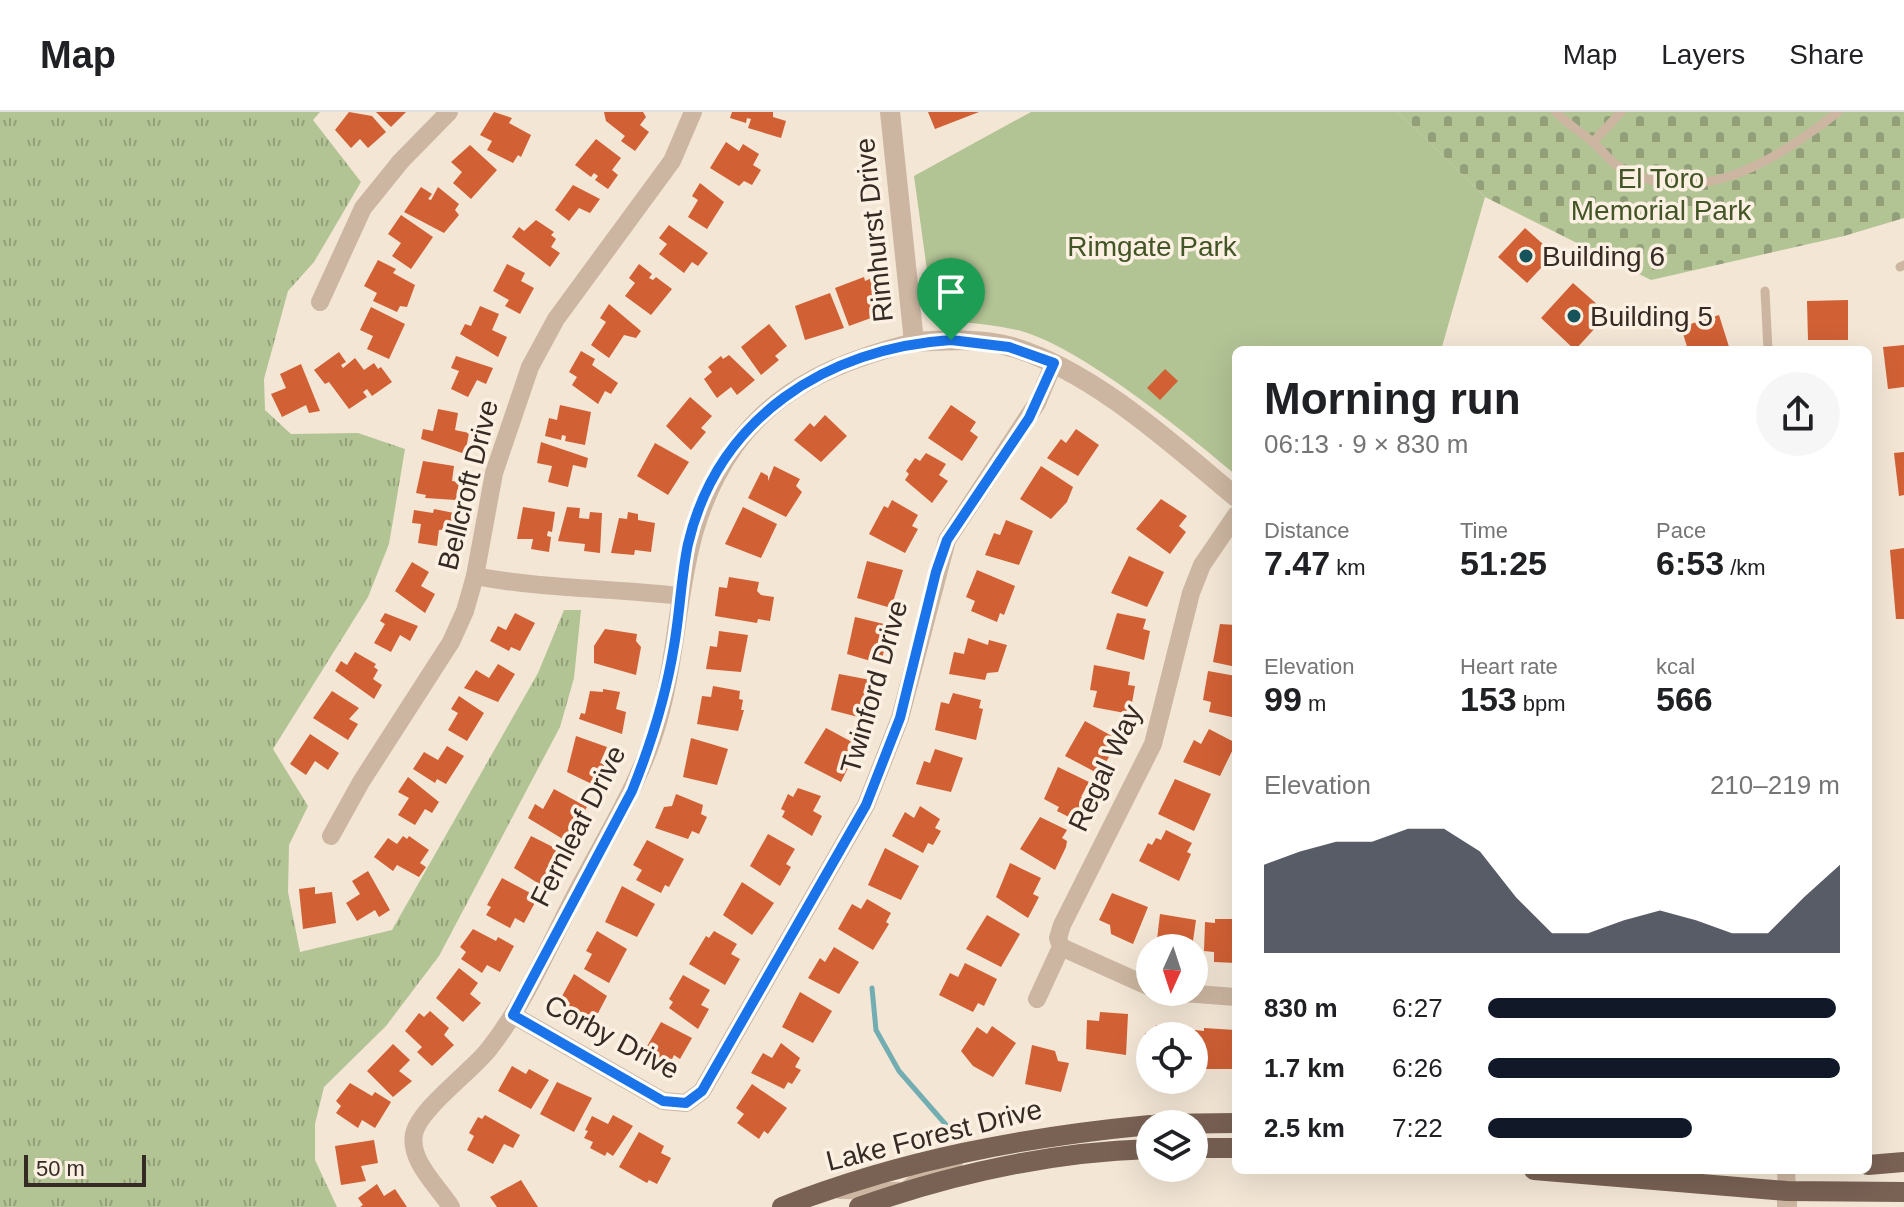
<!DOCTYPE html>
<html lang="en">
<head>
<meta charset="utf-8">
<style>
	:root { --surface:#fff; --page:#f6f6f6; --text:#202124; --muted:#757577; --line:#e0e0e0; --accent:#111827 }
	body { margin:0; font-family:Arial,sans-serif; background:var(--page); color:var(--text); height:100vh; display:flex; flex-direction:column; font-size:30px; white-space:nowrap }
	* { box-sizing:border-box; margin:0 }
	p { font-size:26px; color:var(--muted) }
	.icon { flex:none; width:44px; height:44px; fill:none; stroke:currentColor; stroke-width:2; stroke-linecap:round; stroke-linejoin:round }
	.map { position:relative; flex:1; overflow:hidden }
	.sheet { position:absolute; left:1232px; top:234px; width:640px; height:828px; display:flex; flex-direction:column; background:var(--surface); border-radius:12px; box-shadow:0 8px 32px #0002 }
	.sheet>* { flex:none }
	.needle { width:52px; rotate:183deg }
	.tools { position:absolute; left:1136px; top:822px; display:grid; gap:16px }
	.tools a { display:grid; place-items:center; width:72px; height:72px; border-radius:50%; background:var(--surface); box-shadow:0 8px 32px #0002; font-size:40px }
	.scale { position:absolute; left:24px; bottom:20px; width:122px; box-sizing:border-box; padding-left:8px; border:4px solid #352a24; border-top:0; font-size:22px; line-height:28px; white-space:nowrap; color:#352a24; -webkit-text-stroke:6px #fbf0e2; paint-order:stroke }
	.pin { position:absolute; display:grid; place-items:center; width:68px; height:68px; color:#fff; margin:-82px -34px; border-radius:50% 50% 50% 0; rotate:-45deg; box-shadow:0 0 8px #0007 }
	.pin .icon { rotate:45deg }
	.round { display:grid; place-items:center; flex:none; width:84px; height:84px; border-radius:42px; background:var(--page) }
	.head { display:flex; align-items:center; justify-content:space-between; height:136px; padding:0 32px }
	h1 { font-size:44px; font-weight:700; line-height:60px }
	.metrics { display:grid; grid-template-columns:repeat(3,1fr); gap:12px; height:136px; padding:8px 32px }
	.metrics div { display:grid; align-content:center }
	.metrics b { font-size:34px; font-weight:700 }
	.metrics small { font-size:22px; font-weight:400 }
	.metrics p { font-size:22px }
	.chart { height:224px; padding:16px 32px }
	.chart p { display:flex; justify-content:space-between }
	.chart svg { width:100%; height:144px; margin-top:8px; fill:var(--accent); opacity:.7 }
	ul { padding:0 32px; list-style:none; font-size:26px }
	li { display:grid; grid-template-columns:128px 96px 1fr; align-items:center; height:60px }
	li i { height:20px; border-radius:10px; background:var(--accent) }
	header { display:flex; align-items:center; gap:48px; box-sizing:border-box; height:112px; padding:0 40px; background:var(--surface); border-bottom:2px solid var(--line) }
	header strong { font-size:38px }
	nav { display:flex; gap:44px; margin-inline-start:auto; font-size:28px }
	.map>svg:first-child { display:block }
</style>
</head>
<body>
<header>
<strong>Map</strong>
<nav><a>Map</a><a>Layers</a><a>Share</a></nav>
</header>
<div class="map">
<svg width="1904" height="1095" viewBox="0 0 1904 1095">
	<defs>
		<pattern id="grass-tufts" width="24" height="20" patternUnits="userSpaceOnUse" patternTransform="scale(2)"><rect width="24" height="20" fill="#b2c394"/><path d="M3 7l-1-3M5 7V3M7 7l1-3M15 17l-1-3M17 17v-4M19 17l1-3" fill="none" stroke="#929f79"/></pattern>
		<pattern id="cemetery-stones" width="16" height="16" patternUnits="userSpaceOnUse" patternTransform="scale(2)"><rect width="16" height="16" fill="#b2c394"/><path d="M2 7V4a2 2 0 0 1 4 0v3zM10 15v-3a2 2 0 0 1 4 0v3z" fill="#929f79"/></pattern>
	</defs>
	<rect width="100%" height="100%" fill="#f3e6d5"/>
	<polygon fill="url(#grass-tufts)" points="0,0 320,0 313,8 361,70 314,150 288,179 264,267 265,298 291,322 358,321 405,337 389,432 368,485 273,637 308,694 289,733 288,780 300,840 392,818 538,561 564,498 581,498 574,566 560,615 439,844 386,914 324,975 315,1012 315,1048 337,1095 0,1095"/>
	<polygon fill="url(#cemetery-stones)" points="1398,0 1904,0 1904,106 1844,124 1651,168 1485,85"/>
	<path fill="#b2c394" d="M1031,0h367l87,85 -44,153h-205v125c-50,-42 -154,-127 -215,-144 -24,-6 -49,-8 -74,-10l-10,-7 -6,-15 -17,-123z"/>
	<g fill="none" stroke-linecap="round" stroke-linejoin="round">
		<polyline stroke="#72adb2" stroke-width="5" points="872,876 876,918 899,959 947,1014"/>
	</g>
	<g fill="#d16035">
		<polygon points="349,0 372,4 386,20 368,36 360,27 351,36 335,18"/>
		<polygon points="376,0 406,0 391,15"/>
		<polygon points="494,0 512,6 509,11 531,23 521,45 518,43 513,51 487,38 492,29 480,23"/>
		<polygon points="604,0 643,0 646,5 640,13 649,20 635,39 621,29 625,24 606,9"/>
		<polygon points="732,0 773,0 773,5 786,9 781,26 748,16 751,7 747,6 746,11 730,6"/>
		<polygon points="928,0 979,0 935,17"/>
		<polygon points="596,27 621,46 612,58 618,63 608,77 595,68 598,64 594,61 591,65 575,53"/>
		<polygon points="726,30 739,39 743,32 759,42 753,53 761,58 752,73 744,69 739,74 710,56"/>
		<polygon points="470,33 497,58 471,87 453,71 462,60 451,50"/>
		<polygon points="700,71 724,90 707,117 688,105 698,88 692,84"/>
		<polygon points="573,73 600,87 590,101 579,96 569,109 555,98"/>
		<polygon points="421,75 432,82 428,87 431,88 438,75 459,92 455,98 459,103 444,121 404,100"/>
		<polygon points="401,103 433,125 411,157 392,144 401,131 388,122"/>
		<polygon points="536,108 554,120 551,123 556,127 551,135 560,141 550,155 512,125 519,115 524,119"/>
		<polygon points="669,113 708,141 698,154 692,150 684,161 659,142 667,132 659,126"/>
		<polygon points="1525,116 1554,142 1527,171 1498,145"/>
		<polygon points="378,148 396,157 393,161 415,173 407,195 400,194 397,200 373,189 377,181 364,174"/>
		<polygon points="507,152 525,161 521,169 534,176 520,202 505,194 509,188 493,179"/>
		<polygon points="639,152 652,162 649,166 653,168 656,165 672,177 651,203 625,184 635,171 629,166"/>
		<polygon points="864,165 865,169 874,165 884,193 879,195 882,202 849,214 835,176"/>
		<polygon points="1573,171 1608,202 1575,238 1541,206"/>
		<polygon points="830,181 844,216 805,228 795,194"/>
		<polygon points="1848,188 1848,228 1808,228 1807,189"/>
		<polygon points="609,192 641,219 636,226 624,223 609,246 591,233 606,210 600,206"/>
		<polygon points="480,194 499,202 492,218 507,225 498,245 460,222 465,212 471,214"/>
		<polygon points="371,195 405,212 389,247 367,237 373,224 360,218"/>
		<polygon points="1719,203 1730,238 1688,238 1681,215"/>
		<polygon points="769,212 787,234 775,244 779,248 761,263 741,235"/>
		<polygon points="1904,233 1904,275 1888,277 1883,235"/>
		<polygon points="581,239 595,247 592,253 618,271 611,282 605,279 598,292 572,273 577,265 569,260"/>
		<polygon points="339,240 346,250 341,253 343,256 355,246 364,258 374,251 378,257 381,255 392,270 372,284 367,277 363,280 367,285 349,297 329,270 325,272 314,258"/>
		<polygon points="729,243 755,268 737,283 731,275 717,286 704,267 712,260 708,255 721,244 723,247"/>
		<polygon points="456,244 493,256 486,272 477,268 468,285 451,277 459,259 451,256"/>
		<polygon points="301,252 320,299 309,301 306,293 282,305 271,282 286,276 280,262"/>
		<polygon points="1165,257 1178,269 1160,288 1147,276"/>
		<polygon points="690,285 712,304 701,316 706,320 691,338 666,314"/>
		<polygon points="560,293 591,300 585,333 565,329 566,324 562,323 561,328 545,324 549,306 557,308"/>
		<polygon points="951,293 976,310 970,319 978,325 962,349 928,326"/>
		<polygon points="438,297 458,301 455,318 469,321 465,342 421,327 423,317 433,319"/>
		<polygon points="825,303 847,324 821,350 794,328 810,311 814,315"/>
		<polygon points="1076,317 1099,333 1078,364 1047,346 1061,327 1066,331"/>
		<polygon points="541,330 588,346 586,356 573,353 568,375 548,370 552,354 537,351"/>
		<polygon points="655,331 689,350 668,383 637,364"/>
		<polygon points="1904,340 1904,383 1899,384 1894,341"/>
		<polygon points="926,341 946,352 939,363 948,369 932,391 905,368 909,362 906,359 915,346 920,349"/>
		<polygon points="423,349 454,354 452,369 459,370 456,388 425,386 426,383 416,381"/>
		<polygon points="774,354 800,367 796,374 802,380 786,405 748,386 761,360 768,364 768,369"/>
		<polygon points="1041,354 1073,375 1067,390 1051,407 1020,387"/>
		<polygon points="1161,387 1187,404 1179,414 1186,420 1170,442 1136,417"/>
		<polygon points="892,388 918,403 912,414 918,417 905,441 869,422 884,394 888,396"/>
		<polygon points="523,395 555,400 552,420 548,419 547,424 551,425 549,440 531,437 533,427 517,427"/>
		<polygon points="567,395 580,396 579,406 589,407 590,400 602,401 600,441 584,439 585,432 558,429"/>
		<polygon points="743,395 777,412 761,446 725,432"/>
		<polygon points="434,397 454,401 452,417 439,418 437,434 418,431 421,412 412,411 414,398 433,401"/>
		<polygon points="628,400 638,402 638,408 655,411 651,440 635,438 634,443 611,441 619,406 627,407"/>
		<polygon points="1006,408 1033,419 1019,453 985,443 994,421 1000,423"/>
		<polygon points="1904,436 1904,507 1896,507 1890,438"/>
		<polygon points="1129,444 1164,460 1147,495 1111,481"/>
		<polygon points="867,449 903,458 891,496 857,486"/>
		<polygon points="412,450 429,460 421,474 435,482 425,501 395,479"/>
		<polygon points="977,458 1015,474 1004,503 1000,501 997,510 971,499 975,489 966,485"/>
		<polygon points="729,465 759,470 757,479 761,483 774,485 770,509 758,507 757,511 715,504 719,475 727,476"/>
		<polygon points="385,501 418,514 410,529 400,523 391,540 374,531 385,512 380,509"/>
		<polygon points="515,501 535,511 520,539 511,535 509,539 490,529 498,514 506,518"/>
		<polygon points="1117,501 1146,507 1143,517 1150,519 1144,548 1106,537"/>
		<polygon points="855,505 884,512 880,527 886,529 881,552 847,542"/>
		<polygon points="1220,512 1236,513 1236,555 1213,550"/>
		<polygon points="605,517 637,522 636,529 641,535 636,563 594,551 594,534"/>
		<polygon points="719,519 748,523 741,560 706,557 710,534 717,535"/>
		<polygon points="968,526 988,533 989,528 1007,533 998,560 987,561 985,568 949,562 954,540 964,542"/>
		<polygon points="355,540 376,552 374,555 378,558 373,567 382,573 374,587 335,559 341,549 347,553"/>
		<polygon points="498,552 515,562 498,590 464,576 476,558 489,566"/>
		<polygon points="1094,553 1130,560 1128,573 1135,574 1130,602 1093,595 1097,579 1090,578"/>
		<polygon points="1208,559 1236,564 1236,606 1209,600 1211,590 1203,588"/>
		<polygon points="839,562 876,569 866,607 831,598"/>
		<polygon points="713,574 740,579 739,587 743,588 741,598 744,598 738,619 697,612 702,584 711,585"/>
		<polygon points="603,577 620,580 616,597 626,600 622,622 579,607 581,601 585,602 590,579 603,580"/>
		<polygon points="332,579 359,596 349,607 358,612 348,628 313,606"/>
		<polygon points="953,581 981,588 979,596 983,597 976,628 935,618 941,590 949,592"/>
		<polygon points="459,584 484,601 467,629 448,618 458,601 451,597"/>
		<polygon points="1085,609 1119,628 1099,662 1065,644"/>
		<polygon points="826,616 852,630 847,640 854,644 841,670 804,651"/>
		<polygon points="1209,617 1236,631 1220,664 1183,650 1194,628 1201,632"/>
		<polygon points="310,622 339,641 328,658 315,649 306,663 290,652"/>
		<polygon points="576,624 607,635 600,651 606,653 598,675 567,660"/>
		<polygon points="691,626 728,637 717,673 683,665"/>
		<polygon points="447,634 464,644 446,672 437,667 435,671 413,657 424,640 438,648"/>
		<polygon points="935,637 963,646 951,680 916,672 924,649 930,651"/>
		<polygon points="1058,655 1089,670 1081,685 1088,688 1077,709 1057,699 1059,695 1044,687"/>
		<polygon points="408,665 439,690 432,701 425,697 415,713 398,703 409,686 398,680"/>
		<polygon points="1175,667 1211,682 1194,719 1158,702"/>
		<polygon points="798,676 821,684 813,699 822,704 812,724 782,705 785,699 781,697 788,682 793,685"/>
		<polygon points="554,677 587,695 566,729 528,706 535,692 543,697"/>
		<polygon points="676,682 703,693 701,702 707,705 699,722 692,719 688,727 655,716 664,695 672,694"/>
		<polygon points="920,694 940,707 935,716 941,719 933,733 928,731 923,741 892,724 905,700 914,706"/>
		<polygon points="1040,705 1067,718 1062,726 1067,729 1066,735 1055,758 1020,737"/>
		<polygon points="1166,718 1192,731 1187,740 1191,742 1179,769 1139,749 1148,731 1152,733 1156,726 1161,728"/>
		<polygon points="768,722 795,737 786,752 791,755 780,774 750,754"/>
		<polygon points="403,724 407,727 409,724 429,738 420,751 426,755 419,765 397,753 393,759 374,745 388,726 397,732"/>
		<polygon points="531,724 557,737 549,751 555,754 544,775 514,756"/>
		<polygon points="647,728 684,747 669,775 665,773 661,781 636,768 642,758 633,753"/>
		<polygon points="885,736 919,754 901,788 868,773"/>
		<polygon points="1010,751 1041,766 1033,782 1039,785 1028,806 996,785"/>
		<polygon points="368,759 390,798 379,805 375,798 357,809 346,791 360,782 352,769"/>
		<polygon points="502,766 538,785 524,811 515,806 510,816 486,803 491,795 487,793"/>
		<polygon points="742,770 774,791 752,823 723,803"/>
		<polygon points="622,774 655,792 637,825 605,810"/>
		<polygon points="315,775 315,782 332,780 336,811 303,817 299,777"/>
		<polygon points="1112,781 1148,795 1133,832 1111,822 1110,813 1099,808"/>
		<polygon points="867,787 891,801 886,810 889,812 873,838 838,817 852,792 861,797"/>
		<polygon points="1160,802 1196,808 1192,836 1156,836"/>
		<polygon points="987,803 1020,822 1001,855 966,837"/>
		<polygon points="1215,807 1236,807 1236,851 1214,850 1214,840 1204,839 1205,810 1215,811"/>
		<polygon points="473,817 496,829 498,825 514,834 500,860 487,853 482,861 461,847 466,840 460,835"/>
		<polygon points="597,819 627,837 609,871 584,857 592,842 586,839"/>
		<polygon points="714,819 737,832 731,842 740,847 725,873 689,852 706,824 709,826"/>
		<polygon points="834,835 859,850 839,882 808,866 820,846 825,850"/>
		<polygon points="965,851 997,867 984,894 978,891 973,900 939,883 950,861 958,865"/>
		<polygon points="459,856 478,871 470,882 481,891 463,910 436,886"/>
		<polygon points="574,862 607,884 596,905 591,902 586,911 565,902 570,891 561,886"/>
		<polygon points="683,863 710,878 701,893 709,897 698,917 669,896 673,890 669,887"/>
		<polygon points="800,880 832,899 813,931 782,915"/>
		<polygon points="430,899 449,916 444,923 454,933 432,954 417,940 422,935 405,919 419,901 424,905"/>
		<polygon points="1100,900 1128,902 1126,943 1086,937 1087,908 1099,909"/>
		<polygon points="661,910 692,926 680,947 674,943 667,958 642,943"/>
		<polygon points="1156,913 1186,915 1186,924 1150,924 1150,958 1142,957 1145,921 1155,922"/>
		<polygon points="992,914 1016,931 993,965 973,954 961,939 977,915 987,922"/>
		<polygon points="1204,916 1235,918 1234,957 1194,957 1195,918 1204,919"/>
		<polygon points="781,931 800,946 795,955 801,958 792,972 788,970 784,977 751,961 763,941 772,946"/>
		<polygon points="393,932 410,948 399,959 412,969 393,985 367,959"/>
		<polygon points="1032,933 1055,939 1058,949 1069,951 1061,980 1025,972"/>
		<polygon points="512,954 526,962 529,957 549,968 531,997 498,979"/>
		<polygon points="557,970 592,986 574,1020 540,1002"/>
		<polygon points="350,971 372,984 375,980 391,990 375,1016 362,1008 358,1016 336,1001 341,994 336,989"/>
		<polygon points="752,972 787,996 768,1022 764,1019 759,1027 737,1011 744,1002 736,996"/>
		<polygon points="485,1003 520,1023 513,1036 504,1032 493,1052 467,1038 474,1024 469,1021 478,1005 482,1007"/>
		<polygon points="613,1003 633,1014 613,1044 607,1040 605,1044 590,1036 593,1030 584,1026 588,1019 585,1018 592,1004 608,1012"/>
		<polygon points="639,1020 664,1034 661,1041 671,1046 657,1072 649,1068 647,1071 619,1055"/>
		<polygon points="374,1028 378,1051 361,1054 366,1069 341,1073 335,1034"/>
		<polygon points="521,1068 538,1095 497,1095 490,1085"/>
		<polygon points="377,1072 384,1084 395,1077 407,1095 360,1095 363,1093 358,1086"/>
	</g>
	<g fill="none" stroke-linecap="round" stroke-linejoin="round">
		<g stroke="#ccb6a1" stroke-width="9">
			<path d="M1556,0c11,12 25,20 38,31 9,8 16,19 27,25 77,43 156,-8 217,-56"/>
			<polyline points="1593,30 1621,0"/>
			<polyline points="1900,155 1904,153"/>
			<polyline points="1765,179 1768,238"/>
		</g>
		<g stroke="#ccb6a1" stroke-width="18">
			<polyline points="320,190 363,96 401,49 449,0"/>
			<path d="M475,464c68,13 137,12 205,20"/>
			<polyline points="331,724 361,670 451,530 465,499 475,464 494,361 530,255 556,207 672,49 693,0"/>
			<polyline points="1061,835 1150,875"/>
			<polyline points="1170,880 1236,885"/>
			<polyline points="1037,887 1061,835 1058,826 1062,813 1153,632 1191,481 1202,453 1236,403"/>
			<polyline points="513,903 663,989 686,991 702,979 866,693 900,606 947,428 1037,291 1054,251"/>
			<polyline points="1786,1058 1787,1079"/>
			<polyline points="840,1078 905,1079 931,1059 954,1051"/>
			<path d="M451,1095c-14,-22 -42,-46 -37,-73 5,-25 58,-63 75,-85 41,-52 65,-117 97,-174 27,-51 56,-98 72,-153 28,-98 15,-188 77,-276 44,-61 108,-86 179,-104"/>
		</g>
		<g stroke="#ccb6a1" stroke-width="20">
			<path d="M890,0l24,230c32,-2 66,-4 98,5 81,24 159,96 224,150"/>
			<polyline points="1787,1095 1787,1079"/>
		</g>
		<g stroke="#796154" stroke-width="20">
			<polyline points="1157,1012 1236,1011"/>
			<polyline points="1194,1036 1236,1036"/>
			<polyline points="1868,1053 1904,1050"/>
			<polyline points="1534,1058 1787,1079 1904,1080"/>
			<path d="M782,1095c119,-47 242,-70 368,-82"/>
			<path d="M859,1095c93,-33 193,-55 291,-58"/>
		</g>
	</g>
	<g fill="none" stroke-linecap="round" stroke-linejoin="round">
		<defs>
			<path id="route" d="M951,228l58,7 45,16 -25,55 -82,122 -11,32 -36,146 -34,87 -164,286 -16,12 -23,-2 -150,-86 119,-224c19,-47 34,-95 42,-145 6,-34 7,-69 14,-102 30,-127 139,-196 263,-204z"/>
		</defs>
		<use href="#route" stroke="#fff" stroke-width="16"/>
		<use href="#route" stroke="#1a73e8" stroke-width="10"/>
	</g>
	<g fill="#16535a" stroke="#fbf0e2" stroke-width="3">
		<circle cx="1526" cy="144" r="8"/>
		<circle cx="1574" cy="204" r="8"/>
	</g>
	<g text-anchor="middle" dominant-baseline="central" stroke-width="7" stroke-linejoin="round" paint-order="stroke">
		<g font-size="28" fill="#425526" stroke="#fbf0e2">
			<text x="1661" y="66">El Toro<tspan x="1661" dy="32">Memorial Park</tspan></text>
			<text x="1152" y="134">Rimgate Park</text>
		</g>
		<g font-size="28" fill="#352a24" stroke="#fbf0e2">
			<text transform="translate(874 118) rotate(-96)">Rimhurst Drive</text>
			<text transform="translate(468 373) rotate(-76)">Bellcroft Drive</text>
			<text transform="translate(874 575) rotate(-74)">Twinford Drive</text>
			<text transform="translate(1105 656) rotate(-65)">Regal Way</text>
			<text transform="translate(578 714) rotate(-63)">Fernleaf Drive</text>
			<text transform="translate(612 925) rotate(28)">Corby Drive</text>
			<text transform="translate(934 1023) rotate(-14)">Lake Forest Drive</text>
		</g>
		<g font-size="28" fill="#352a24" stroke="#fbf0e2" text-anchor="start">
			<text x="1542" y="144">Building 6</text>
			<text x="1590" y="204">Building 5</text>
		</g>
	</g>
</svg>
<div class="tools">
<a><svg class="needle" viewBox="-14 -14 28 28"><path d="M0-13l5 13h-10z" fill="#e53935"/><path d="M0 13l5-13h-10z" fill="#757577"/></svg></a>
<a><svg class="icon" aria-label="locate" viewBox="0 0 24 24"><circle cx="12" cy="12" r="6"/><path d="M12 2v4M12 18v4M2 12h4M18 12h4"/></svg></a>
<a><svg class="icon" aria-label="layers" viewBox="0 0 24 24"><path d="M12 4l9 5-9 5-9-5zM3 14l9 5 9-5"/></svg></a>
</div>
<div class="scale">50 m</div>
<div class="pin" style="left:951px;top:228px;background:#1e9e55"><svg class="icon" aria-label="arrive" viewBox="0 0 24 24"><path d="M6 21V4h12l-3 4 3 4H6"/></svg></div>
<section class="sheet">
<div class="head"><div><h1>Morning run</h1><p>06:13 · 9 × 830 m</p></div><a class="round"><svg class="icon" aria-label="share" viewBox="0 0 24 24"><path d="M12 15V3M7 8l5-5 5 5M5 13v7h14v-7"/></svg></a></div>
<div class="metrics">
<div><p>Distance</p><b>7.47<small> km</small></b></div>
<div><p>Time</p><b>51:25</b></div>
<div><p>Pace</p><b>6:53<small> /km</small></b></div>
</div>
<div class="metrics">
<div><p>Elevation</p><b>99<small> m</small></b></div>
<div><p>Heart rate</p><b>153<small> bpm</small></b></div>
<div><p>kcal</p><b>566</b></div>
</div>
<div class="chart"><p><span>Elevation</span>210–219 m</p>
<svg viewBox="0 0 160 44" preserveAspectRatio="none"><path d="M0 44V17L10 13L20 10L30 10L40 6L50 6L60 13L70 27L80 38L90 38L100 34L110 31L120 34L130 38L140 38L150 27L160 17V44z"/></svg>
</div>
<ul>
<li><b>830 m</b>6:27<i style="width:99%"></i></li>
<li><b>1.7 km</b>6:26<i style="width:100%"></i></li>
<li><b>2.5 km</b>7:22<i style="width:58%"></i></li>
</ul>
</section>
</div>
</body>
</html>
